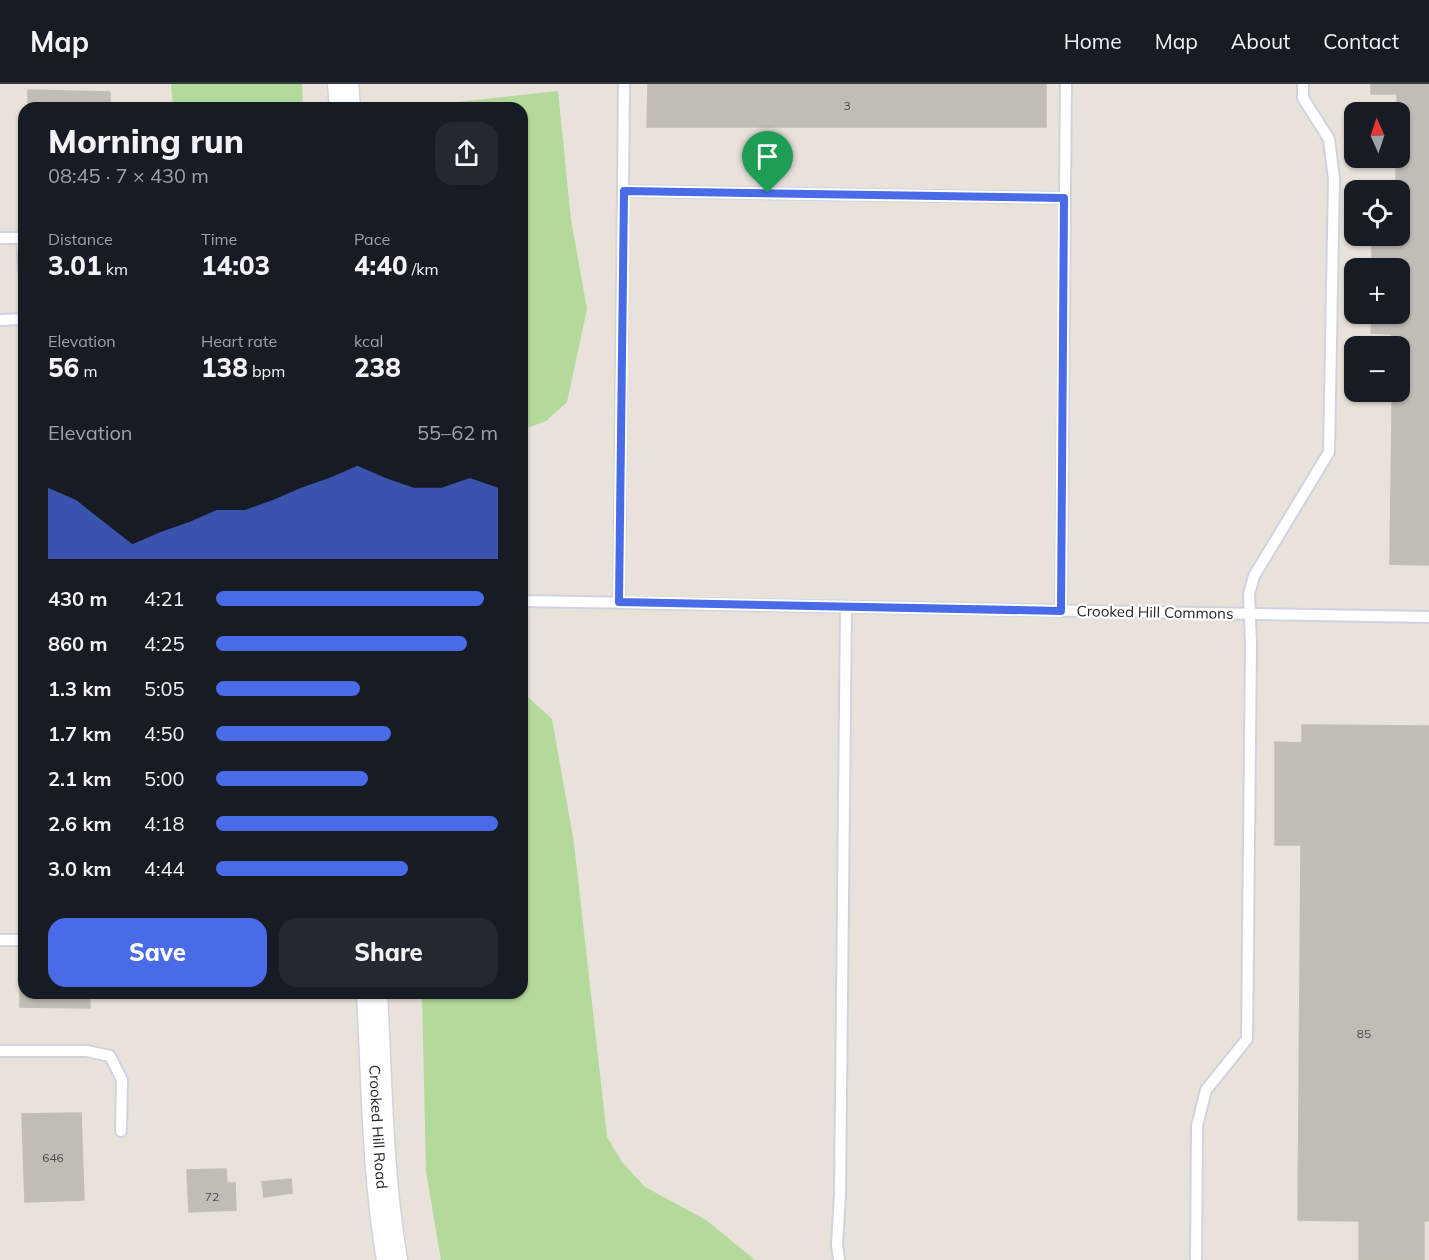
<!DOCTYPE html>
<html lang="en">
<head>
<meta charset="utf-8">
<style>
	:root { --surface:#171b24; --page:#242831; --text:#f1f3f6; --muted:#9ea1a6; --line:#363941; --accent:#496be7 }
	body { margin:0; font-family:Mulish,sans-serif; background:var(--page); color:var(--text); height:100vh; display:flex; flex-direction:column; font-size:22px; white-space:nowrap }
	* { box-sizing:border-box; margin:0 }
	p { font-size:20px; color:var(--muted) }
	.icon { flex:none; width:33px; height:33px; fill:none; stroke:currentColor; stroke-width:2; stroke-linecap:round; stroke-linejoin:round }
	.map { position:relative; flex:1; overflow:hidden }
	.drawer { position:absolute; left:18px; top:18px; width:510px; height:897px; display:flex; flex-direction:column; background:var(--surface); border-radius:18px; box-shadow:0 2px 4px #0004 }
	.drawer>* { flex:none }
	.needle { width:39px; rotate:357deg }
	.buttons { position:absolute; left:1344px; top:18px; display:grid; gap:12px }
	.buttons a { display:grid; place-items:center; width:66px; height:66px; border-radius:12px; background:var(--surface); box-shadow:0 2px 4px #0004; font-size:30px }
	.pin { position:absolute; display:grid; place-items:center; width:51px; height:51px; color:#fff; margin:-62px -26px; border-radius:50% 50% 50% 0; rotate:-45deg; box-shadow:0 0 6px #0007 }
	.pin .icon { rotate:45deg }
	.round { display:grid; place-items:center; flex:none; width:63px; height:63px; border-radius:18px; background:var(--page) }
	.headline { display:flex; align-items:center; justify-content:space-between; height:102px; padding:0 30px }
	h1 { font-size:33px; font-weight:800; line-height:45px }
	.metrics { display:grid; grid-template-columns:repeat(3,1fr); gap:9px; height:102px; padding:6px 30px }
	.metrics div { display:grid; align-content:center }
	.metrics b { font-size:26px; font-weight:800 }
	.metrics small { font-size:16px; font-weight:400 }
	.metrics p { font-size:16px }
	.chart { height:168px; padding:12px 30px }
	.chart p { display:flex; justify-content:space-between }
	.chart svg { width:100%; height:108px; margin-top:6px; fill:var(--accent); opacity:.7 }
	.cta { display:flex; gap:12px; margin-top:auto; padding:12px 30px }
	.cta a { flex:1; height:69px; border-radius:18px; background:var(--accent); color:#fff; font-size:24px; font-weight:800; line-height:69px; text-align:center }
	.cta a+a { background:var(--page); color:var(--text) }
	ul { padding:0 30px; list-style:none; font-size:20px }
	li { display:grid; grid-template-columns:96px 72px 1fr; align-items:center; height:45px }
	li i { height:15px; border-radius:8px; background:var(--accent) }
	header { display:flex; align-items:center; gap:36px; box-sizing:border-box; height:84px; padding:0 30px; background:var(--surface); border-bottom:2px solid var(--line) }
	header strong { font-size:28px }
	nav { display:flex; gap:33px; margin-inline-start:auto; font-size:21px }
	.map>svg:first-child { display:block }
</style>
</head>
<body>
<header>
<strong>Map</strong>
<nav><a>Home</a><a>Map</a><a>About</a><a>Contact</a></nav>
</header>
<div class="map">
<svg width="1429" height="1176" viewBox="0 0 1429 1176">
	<rect width="100%" height="100%" fill="#e8e2da"/>
	<g fill="#b3da9b">
		<polygon points="171,0 302,0 303,24 173,24"/>
		<polygon points="558,7 571,136 587,225 567,318 546,337 522,346 522,24 431,24 432,21"/>
		<polygon points="522,613 528,613 552,635 574,759 607,1053 622,1078 645,1103 706,1136 755,1176 441,1176 426,1087 422,909 522,909"/>
	</g>
	<g fill="#c1bcb6" stroke="#c3beb4" stroke-width="1.5">
		<polygon points="648,0 1046,0 1046,43 647,43"/>
		<polygon points="1371,0 1429,0 1429,331 1392,330 1392,308 1400,308 1400,262 1392,262 1392,250 1371,249 1372,230 1400,230 1400,184 1372,184 1372,152 1400,152 1400,106 1396,106 1396,74 1400,74 1400,28 1397,28 1397,10 1371,10"/>
		<polygon points="28,6 110,8 110,24 28,24"/>
		<polygon points="1392,330 1429,331 1429,481 1390,480"/>
		<polygon points="1302,641 1429,642 1429,1137 1424,1137 1424,1176 1359,1176 1359,1137 1298,1136 1301,761 1275,761 1275,658 1302,659"/>
		<rect x="20" y="775" width="4" height="43"/>
		<polygon points="20,880 24,880 24,909 90,909 90,924 20,923"/>
		<polygon points="81,1029 84,1116 25,1118 22,1030"/>
		<polygon points="226,1085 227,1099 235,1099 236,1126 189,1128 187,1086"/>
		<polygon points="291,1095 292,1109 264,1113 262,1098"/>
	</g>
	<g fill="none" stroke-linecap="round" stroke-linejoin="round">
		<defs>
			<g id="lane">
				<polyline points="624,107 1064,114"/>
				<polyline points="0,154 22,154 24,187"/>
				<polyline points="0,236 24,235"/>
				<polyline points="522,517 1429,533"/>
				<polyline points="619,518 624,0"/>
				<polyline points="1061,527 1066,0"/>
				<polyline points="0,856 24,856"/>
				<polyline points="0,967 87,967 110,972 122,996 121,1047"/>
				<polyline points="839,1176 837,1160 840,1110 846,523"/>
				<polyline points="1196,1176 1197,1042 1206,1006 1247,955 1251,560 1249,510 1254,492 1329,368 1334,95 1329,55 1303,14 1303,0"/>
			</g>
			<g id="secondary">
				<polyline points="343,0 345,24"/>
				<path id="s1" d="M372,909c5,89 5,178 20,267"/>
			</g>
		</defs>
		<use href="#lane" stroke="#d0d3df" stroke-width="14"/>
		<use href="#secondary" stroke="#d0d3df" stroke-width="33"/>
		<use href="#lane" stroke="#fff" stroke-width="10"/>
		<use href="#secondary" stroke="#fff" stroke-width="30"/>
	</g>
	<g fill="none" stroke-linecap="round" stroke-linejoin="round">
		<defs>
			<polygon id="route" points="624,107 1064,114 1061,527 619,518"/>
		</defs>
		<use href="#route" stroke="#fff" stroke-width="12"/>
		<use href="#route" stroke="#496be7" stroke-width="8"/>
	</g>
	<g text-anchor="middle" dominant-baseline="central" stroke-width="4.5" stroke-linejoin="round" paint-order="stroke">
		<g font-size="12" fill="#4e4c4b">
			<text x="847" y="21">3</text>
			<text x="1364" y="949">85</text>
			<text x="53" y="1073">646</text>
			<text x="212" y="1112">72</text>
		</g>
		<g font-size="15" fill="#272727" stroke="#fff">
			<text transform="translate(1155 528) rotate(1)">Crooked Hill Commons</text>
			<text stroke="none"><textPath href="#s1" startOffset="134">Crooked Hill Road</textPath></text>
		</g>
	</g>
</svg>
<div class="buttons">
<a><svg class="needle" viewBox="-14 -14 28 28"><path d="M0-13l5 13h-10z" fill="#e53935"/><path d="M0 13l5-13h-10z" fill="#9ea1a6"/></svg></a>
<a><svg class="icon" aria-label="locate" viewBox="0 0 24 24"><circle cx="12" cy="12" r="6"/><path d="M12 2v4M12 18v4M2 12h4M18 12h4"/></svg></a>
<a>+</a>
<a>−</a>
</div>
<div class="pin" style="left:768px;top:109px;background:#1e9e55"><svg class="icon" aria-label="arrive" viewBox="0 0 24 24"><path d="M6 21V4h12l-3 4 3 4H6"/></svg></div>
<section class="drawer">
<div class="headline"><div><h1>Morning run</h1><p>08:45 · 7 × 430 m</p></div><a class="round"><svg class="icon" aria-label="share" viewBox="0 0 24 24"><path d="M12 15V3M7 8l5-5 5 5M5 13v7h14v-7"/></svg></a></div>
<div class="metrics">
<div><p>Distance</p><b>3.01<small> km</small></b></div>
<div><p>Time</p><b>14:03</b></div>
<div><p>Pace</p><b>4:40<small> /km</small></b></div>
</div>
<div class="metrics">
<div><p>Elevation</p><b>56<small> m</small></b></div>
<div><p>Heart rate</p><b>138<small> bpm</small></b></div>
<div><p>kcal</p><b>238</b></div>
</div>
<div class="chart"><p><span>Elevation</span>55–62 m</p>
<svg viewBox="0 0 160 44" preserveAspectRatio="none"><path d="M0 44V15L10 20L20 29L30 38L40 33L50 29L60 24L70 24L80 20L90 15L100 11L110 6L120 11L130 15L140 15L150 11L160 15V44z"/></svg>
</div>
<ul>
<li><b>430 m</b>4:21<i style="width:95%"></i></li>
<li><b>860 m</b>4:25<i style="width:89%"></i></li>
<li><b>1.3 km</b>5:05<i style="width:51%"></i></li>
<li><b>1.7 km</b>4:50<i style="width:62%"></i></li>
<li><b>2.1 km</b>5:00<i style="width:54%"></i></li>
<li><b>2.6 km</b>4:18<i style="width:100%"></i></li>
<li><b>3.0 km</b>4:44<i style="width:68%"></i></li>
</ul>
<div class="cta"><a>Save</a><a>Share</a></div>
</section>
</div>
</body>
</html>
